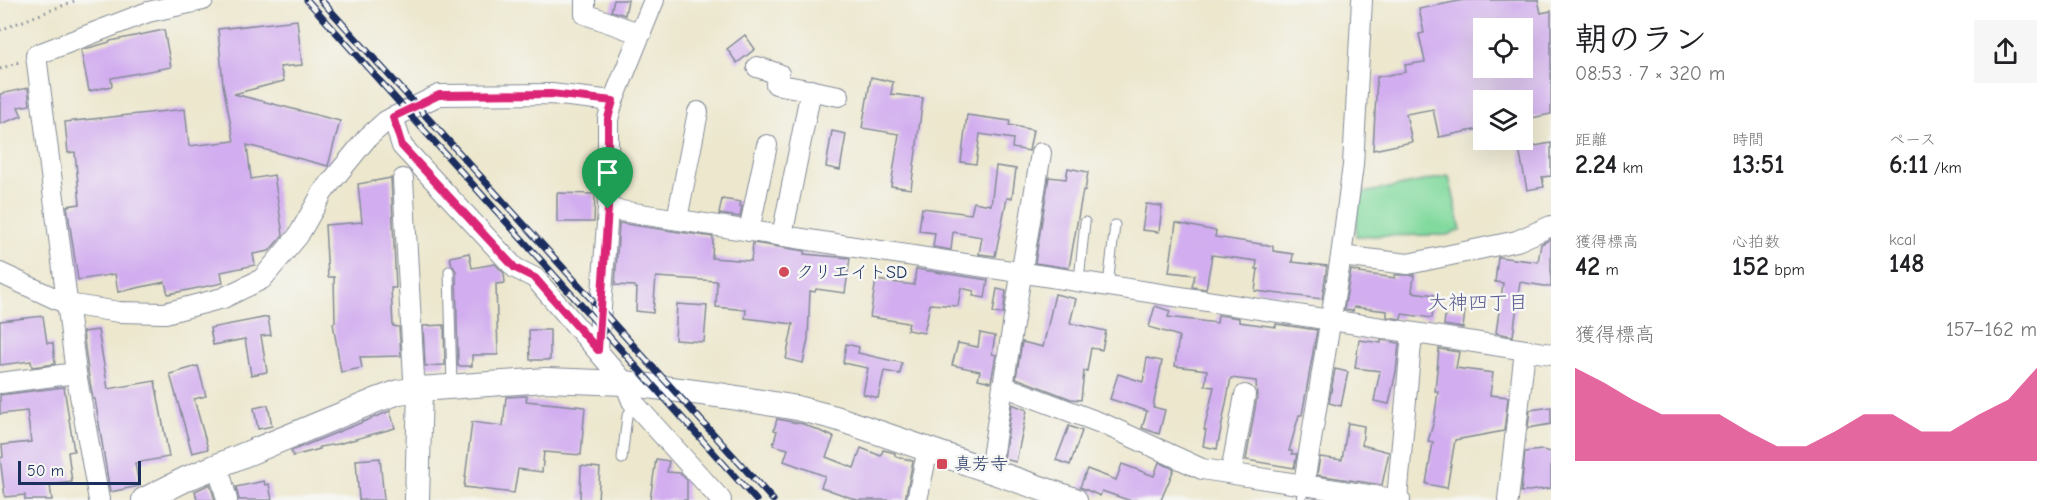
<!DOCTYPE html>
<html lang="ja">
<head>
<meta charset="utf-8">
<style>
	:root { --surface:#fff; --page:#f6f6f6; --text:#202124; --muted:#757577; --accent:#db2777 }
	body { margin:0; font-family:"Comic Neue","Klee One",sans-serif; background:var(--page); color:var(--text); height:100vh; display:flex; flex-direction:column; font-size:22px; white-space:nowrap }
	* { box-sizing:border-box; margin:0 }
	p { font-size:20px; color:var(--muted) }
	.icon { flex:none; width:33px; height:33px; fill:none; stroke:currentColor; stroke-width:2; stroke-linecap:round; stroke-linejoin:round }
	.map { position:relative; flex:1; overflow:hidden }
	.details { display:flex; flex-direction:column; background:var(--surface); width:510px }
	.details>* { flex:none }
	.controls { position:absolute; left:1473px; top:18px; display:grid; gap:12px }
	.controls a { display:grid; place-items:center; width:60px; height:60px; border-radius:0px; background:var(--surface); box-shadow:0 6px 24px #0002; font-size:30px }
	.scale { position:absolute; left:18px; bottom:15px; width:123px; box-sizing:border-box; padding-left:6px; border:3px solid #1b2f5e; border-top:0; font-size:16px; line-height:21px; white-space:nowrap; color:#1b2f5e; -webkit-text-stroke:4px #f6f6f2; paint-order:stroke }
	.pin { position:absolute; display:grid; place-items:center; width:51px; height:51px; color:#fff; margin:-62px -26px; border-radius:50% 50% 50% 0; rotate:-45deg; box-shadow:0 0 6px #0007 }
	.pin .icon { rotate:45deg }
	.round { display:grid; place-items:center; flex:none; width:63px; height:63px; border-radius:0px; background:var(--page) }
	.headline { display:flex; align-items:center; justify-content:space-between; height:102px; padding:0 24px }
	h1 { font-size:33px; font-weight:600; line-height:45px }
	.figures { display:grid; grid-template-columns:repeat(3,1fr); gap:9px; height:102px; padding:6px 24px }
	.figures div { display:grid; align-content:center }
	.figures b { font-size:26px; font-weight:600 }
	.figures small { font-size:16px; font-weight:400 }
	.figures p { font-size:16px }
	.chart { height:168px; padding:12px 24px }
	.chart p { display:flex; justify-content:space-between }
	.chart svg { width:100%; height:108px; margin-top:6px; fill:var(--accent); opacity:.7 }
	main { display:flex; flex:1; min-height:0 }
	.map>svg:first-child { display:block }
</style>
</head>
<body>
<main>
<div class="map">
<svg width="1551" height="500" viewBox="0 0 1551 500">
	<rect width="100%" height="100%" fill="#f6f6f2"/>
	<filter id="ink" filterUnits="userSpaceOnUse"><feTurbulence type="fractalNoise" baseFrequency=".0167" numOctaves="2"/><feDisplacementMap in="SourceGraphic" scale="12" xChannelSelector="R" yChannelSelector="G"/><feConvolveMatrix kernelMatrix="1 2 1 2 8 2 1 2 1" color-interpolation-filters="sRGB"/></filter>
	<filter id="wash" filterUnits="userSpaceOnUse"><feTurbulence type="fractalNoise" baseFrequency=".008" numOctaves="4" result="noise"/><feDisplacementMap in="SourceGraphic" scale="24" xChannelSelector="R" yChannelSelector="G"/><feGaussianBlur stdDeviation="1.35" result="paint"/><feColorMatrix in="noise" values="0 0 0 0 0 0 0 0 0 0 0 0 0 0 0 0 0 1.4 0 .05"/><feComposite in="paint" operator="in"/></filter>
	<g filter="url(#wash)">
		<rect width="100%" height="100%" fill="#ece7cd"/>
		<polygon fill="#83da9f" stroke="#4f847e" stroke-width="1.5" points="1449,176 1461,230 1447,235 1356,236 1358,194"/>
		<g id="blocks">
			<g fill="#d2adef" fill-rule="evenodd">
				<polygon points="614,0 628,0 625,15 611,11"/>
				<path d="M1464,0h74l3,13 10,-2v103l-29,6v-20h-38v28l-45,9 -6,-28 -27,5 6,28 -39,8 4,-73 29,-5 -1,-7 20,-3 -6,-28 5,-1 -5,-24zM1484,28h38v40h-38z"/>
				<polygon points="297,20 302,65 280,67 284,81 234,94 340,121 328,166 247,145 251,179 274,175 283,235 269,251 253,254 255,265 221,272 223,283 168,294 165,282 118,292 115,274 78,280 67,206 80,204 75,152 68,153 65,122 185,109 189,146 234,141 223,85 218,29"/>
				<polygon points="164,30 171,67 111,78 112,86 89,91 81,50 110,42 110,41"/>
				<polygon points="745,35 755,49 737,63 727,49"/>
				<polygon points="871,77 893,82 891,94 923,98 911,189 891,186 899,134 862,128"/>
				<polygon points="28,88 30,105 18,107 22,116 0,124 0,94"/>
				<polygon points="967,115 1010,121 1009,125 1033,130 1029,151 1012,148 1013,139 980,134 976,164 961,162"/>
				<polygon points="832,131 846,134 840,170 826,167"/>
				<polygon points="1551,143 1551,176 1542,177 1544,187 1527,190 1519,149"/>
				<polygon points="996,166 1016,169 1012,198 1007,198 995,256 979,254 982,237 953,232 951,250 933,247 935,233 919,231 922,208 971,214 974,202 991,205"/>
				<polygon points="1068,168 1088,172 1085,191 1083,190 1069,268 1035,263 1049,177 1066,179"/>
				<polygon points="391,178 396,288 391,288 393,326 399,327 401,356 360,357 362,368 341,372 333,323 335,322 334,277 328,277 325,225 362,222 358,184"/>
				<polygon points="557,193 595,194 594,222 557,222"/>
				<polygon points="722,199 741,202 740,206 742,207 740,217 719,214"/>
				<polygon points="1146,204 1162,206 1159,232 1142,230"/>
				<polygon points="619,223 713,237 712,258 751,261 753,243 805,251 804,254 850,258 845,293 816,289 815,292 810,291 808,339 803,363 786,359 793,324 745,318 746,310 716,307 717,281 656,277 653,313 636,311 637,288 635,288 635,286 615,285"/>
				<polygon points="1176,223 1216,231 1215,237 1273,246 1273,251 1293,254 1292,262 1327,266 1322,299 1255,291 1258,269 1256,269 1257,261 1212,255 1206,289 1192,287 1195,275 1169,272"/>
				<polygon points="1551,239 1551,287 1520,282 1513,336 1496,333 1503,283 1495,282 1498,257 1538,262 1541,244"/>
				<polygon points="469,253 472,268 495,264 504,273 505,283 496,284 498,355 472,355 472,366 458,366 456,271 452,265 450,257"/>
				<polygon points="916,269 988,280 985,298 973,296 974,291 961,288 958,306 930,304 924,333 907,330 909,323 870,317 876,280 914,285"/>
				<polygon points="1351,270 1360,272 1359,273 1395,278 1395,275 1414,275 1412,292 1435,295 1432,318 1402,314 1401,319 1387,317 1387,311 1354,307 1353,311 1344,310"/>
				<polygon points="997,289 1006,291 1003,314 993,313"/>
				<polygon points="1055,294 1076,299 1070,323 1106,331 1102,350 1091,348 1087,371 1084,371 1081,400 1071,399 1016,378 1022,342 1043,347"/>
				<polygon points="677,304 707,306 704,342 675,340"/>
				<polygon points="1155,306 1170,311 1168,317 1217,323 1218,315 1239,318 1239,322 1276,327 1276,324 1317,330 1302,415 1299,415 1289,451 1292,451 1292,454 1297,454 1294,468 1246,460 1257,397 1256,381 1231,378 1217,449 1203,446 1206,430 1204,430 1214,387 1205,386 1207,370 1175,366 1179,336 1149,327"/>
				<polygon points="1446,309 1465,311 1463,328 1444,325"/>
				<polygon points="43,316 47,343 53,343 55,364 32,367 31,361 0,365 0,321"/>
				<polygon points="268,317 271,335 261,336 267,372 251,375 245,339 213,345 210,328"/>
				<polygon points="444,325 445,365 425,366 423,326"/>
				<polygon points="98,330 108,389 155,381 169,457 135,463 139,486 110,492 95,399 93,399 88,371 83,332"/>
				<polygon points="529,330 550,330 550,360 530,360"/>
				<polygon points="980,333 995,336 992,354 996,355 991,382 978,379 980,371 952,365 958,343 978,347"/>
				<polygon points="1359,340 1381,343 1381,340 1399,343 1396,372 1389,404 1374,401 1380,371 1355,368"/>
				<polygon points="846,344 859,347 858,353 902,363 900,374 884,371 878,398 863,394 868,368 843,363"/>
				<polygon points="1439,349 1459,352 1456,368 1493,373 1490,395 1508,397 1504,431 1455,440 1447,488 1426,484 1433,442 1428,441 1434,421 1438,391 1435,391"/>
				<polygon points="1147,358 1162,361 1153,407 1165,410 1159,434 1142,428 1147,411 1110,399 1118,374 1143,382"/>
				<polygon points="198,366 206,396 194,399 208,449 192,453 170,374"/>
				<polygon points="1335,369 1348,372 1341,406 1329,403"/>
				<polygon points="64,387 74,451 68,452 72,482 50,485 52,500 25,500 25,495 5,497 0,458 3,457 2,445 31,442 27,411 0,414 0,395"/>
				<polygon points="527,396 526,401 585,407 581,455 544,452 542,472 518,469 514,493 464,487 472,422 503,426 506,397"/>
				<polygon points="1012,404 1027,410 1016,462 1004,459"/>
				<polygon points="268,405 272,426 258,429 254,408"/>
				<polygon points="1551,407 1551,424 1528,428 1530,410"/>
				<polygon points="390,411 395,428 338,444 319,447 320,449 293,456 291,451"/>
				<polygon points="777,419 803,424 834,437 826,457 854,468 861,448 881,456 883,450 895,453 895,456 913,461 905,500 857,500 821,487 825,476 784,461 788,449 773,445 777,431 774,430"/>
				<polygon points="1348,423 1364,426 1362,445 1389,452 1382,485 1317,475 1320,457 1342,460"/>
				<polygon points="1069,426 1082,431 1070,465 1056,460"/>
				<polygon points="1542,450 1551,452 1551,488 1521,492 1525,452"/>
				<polygon points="380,458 384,500 359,500 356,460"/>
				<polygon points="656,459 669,461 667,472 680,473 687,480 687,500 650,500"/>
				<polygon points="1159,462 1174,469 1161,500 1128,500 1102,491 1100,496 1080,487 1087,469 1116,480 1122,464 1154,476"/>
				<polygon points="581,466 600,468 598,500 580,499"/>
				<polygon points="264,481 265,485 269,484 272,500 239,500 236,487"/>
				<polygon points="210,484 215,500 197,500 195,491"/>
			</g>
		</g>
	</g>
	<g filter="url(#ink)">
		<use href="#blocks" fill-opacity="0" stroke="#848b96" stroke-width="1.5"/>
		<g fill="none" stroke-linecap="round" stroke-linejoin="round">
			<defs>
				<g id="service">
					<polyline points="449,271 452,386"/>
					<polyline points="1079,280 1085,222"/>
					<polyline points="1108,285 1115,225"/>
					<polyline points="622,459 627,416 635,404"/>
					<polyline points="1301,500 1304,483"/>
				</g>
				<g id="minor">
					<polyline points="585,0 585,14 641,34"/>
					<polyline points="757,67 779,74 776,84 839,96"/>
					<polyline points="613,101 654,0"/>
					<polyline points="393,117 402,146 515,268 535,278 625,383 632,401 721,500"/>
					<polyline points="403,179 414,378 420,389"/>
					<polyline points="608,209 1551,354"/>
					<polyline points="677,219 698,112"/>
					<polyline points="749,231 767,145"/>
					<polyline points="782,236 811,90"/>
					<polyline points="1341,256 1353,165 1362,0"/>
					<polyline points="0,273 67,304 119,312 165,313 223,298 262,279 298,236 323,192 367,138 386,121 439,95 551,94 613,101 608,119 608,209 598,350"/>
					<polyline points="0,383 76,373"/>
					<polyline points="1003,386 1041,153"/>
					<polyline points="218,466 227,500"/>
					<polyline points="990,471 1003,386 1106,425 1202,469 1400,500"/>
					<polyline points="1231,473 1245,395"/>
					<polyline points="1304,483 1341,256 1408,264 1517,241 1551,226"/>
					<polyline points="1397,499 1412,333"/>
					<polyline points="99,500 76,373 36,55 148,12 203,0"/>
					<polyline points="917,500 928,449"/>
					<polyline points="1508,500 1525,350"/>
				</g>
				<g id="tertiary">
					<polyline points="144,500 188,478 377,400 399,392 420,389 546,380 625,383 725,396 797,408 836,418 1075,500"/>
					<polyline points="417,500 420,389"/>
				</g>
			</defs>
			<use href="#service" stroke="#848b96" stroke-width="11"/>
			<use href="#minor" stroke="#848b96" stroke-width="22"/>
			<use href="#tertiary" stroke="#848b96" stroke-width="26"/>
			<g stroke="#848b96" stroke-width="3" stroke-dasharray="1.5 4.5" stroke-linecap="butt">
				<polyline points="0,30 77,0"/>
				<polyline points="0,69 21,61"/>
			</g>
			<use href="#service" stroke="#fff" stroke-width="9"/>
			<use href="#minor" stroke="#fff" stroke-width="20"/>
			<use href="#tertiary" stroke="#fff" stroke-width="24"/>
			<defs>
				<g id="rail">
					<polyline points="307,0 756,500"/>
					<polyline points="321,0 773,500"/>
				</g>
			</defs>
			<use href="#rail" stroke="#1b2f5e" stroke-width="7"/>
			<use href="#rail" stroke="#f6f6f2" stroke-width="4.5" stroke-dasharray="14" stroke-linecap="butt"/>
		</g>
	</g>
	<g fill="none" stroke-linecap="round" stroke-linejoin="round" filter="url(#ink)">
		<defs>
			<polygon id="route" points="551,94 613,101 608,118 608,209 598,350 535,278 515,268 402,146 393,117 439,95"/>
		</defs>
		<use href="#route" stroke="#fff" stroke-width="12"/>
		<use href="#route" stroke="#db2777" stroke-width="8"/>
	</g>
	<g fill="#d1495b" stroke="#f6f6f2" stroke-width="2">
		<circle cx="784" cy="272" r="6"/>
		<rect x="936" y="458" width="12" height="12" rx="3"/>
	</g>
	<g text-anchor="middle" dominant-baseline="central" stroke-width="5" stroke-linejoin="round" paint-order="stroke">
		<g font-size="18" fill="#1b2f5e" stroke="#f6f6f2" text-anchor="start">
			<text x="796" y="272">クリエイトSD</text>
			<text x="954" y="464">真芳寺</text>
		</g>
		<g font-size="20" fill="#5b5b91" stroke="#f6f6f2">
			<text x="1478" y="302">大神四丁目</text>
		</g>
	</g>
</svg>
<div class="controls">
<a><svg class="icon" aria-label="locate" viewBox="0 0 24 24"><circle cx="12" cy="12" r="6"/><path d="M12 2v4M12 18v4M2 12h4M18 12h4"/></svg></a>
<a><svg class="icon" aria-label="layers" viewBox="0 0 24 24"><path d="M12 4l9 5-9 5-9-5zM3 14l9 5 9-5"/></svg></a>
</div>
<div class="scale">50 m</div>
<div class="pin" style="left:608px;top:209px;background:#1e9e55"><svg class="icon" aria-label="arrive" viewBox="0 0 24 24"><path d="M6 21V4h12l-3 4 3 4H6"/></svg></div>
</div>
<section class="details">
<div class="headline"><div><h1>朝のラン</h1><p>08:53 · 7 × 320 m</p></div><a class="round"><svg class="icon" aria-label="share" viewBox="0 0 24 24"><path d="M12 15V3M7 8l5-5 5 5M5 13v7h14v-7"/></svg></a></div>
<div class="figures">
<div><p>距離</p><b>2.24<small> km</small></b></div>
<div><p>時間</p><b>13:51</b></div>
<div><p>ペース</p><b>6:11<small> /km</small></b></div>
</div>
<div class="figures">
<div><p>獲得標高</p><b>42<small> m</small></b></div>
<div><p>心拍数</p><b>152<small> bpm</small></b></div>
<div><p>kcal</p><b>148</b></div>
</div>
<div class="chart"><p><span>獲得標高</span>157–162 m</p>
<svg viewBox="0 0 160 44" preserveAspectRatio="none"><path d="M0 44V6L10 12L20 19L30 25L40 25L50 25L60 32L70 38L80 38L90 32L100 25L110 25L120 32L130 32L140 25L150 19L160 6V44z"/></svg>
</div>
</section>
</main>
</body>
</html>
